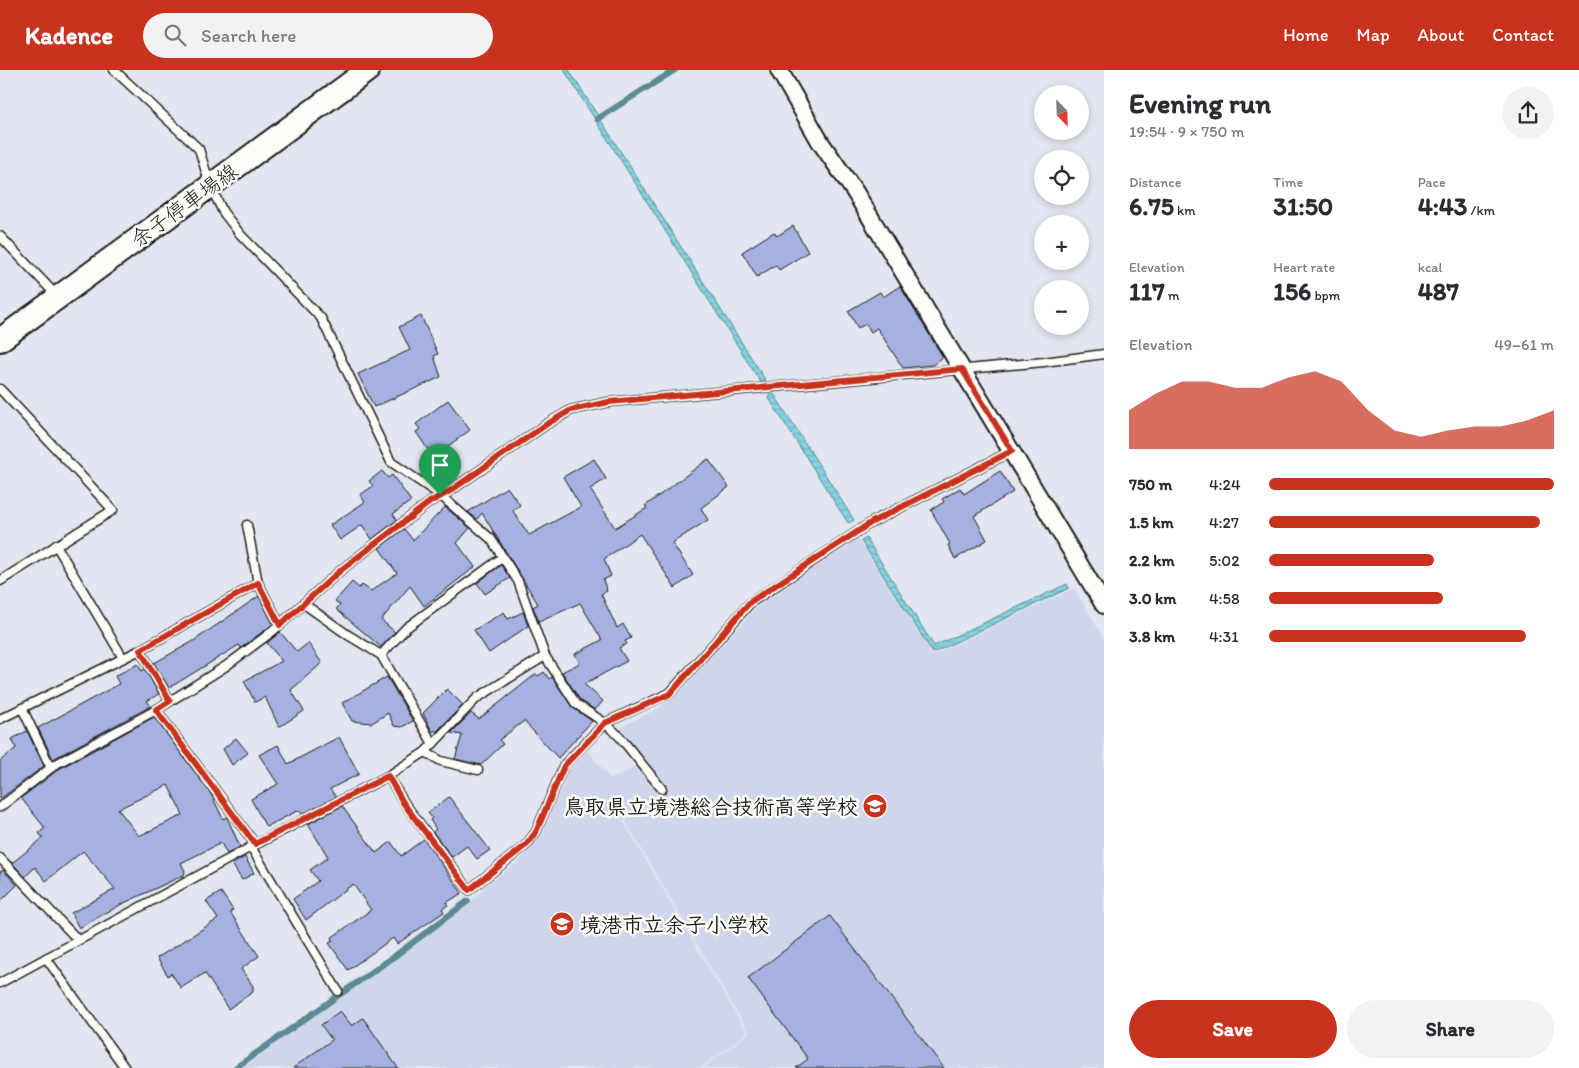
<!DOCTYPE html>
<html lang="en">
<head>
<meta charset="utf-8">
<style>
	:root { --surface:#fff; --page:#f2f2f3; --text:#2b2b33; --muted:#7c7c81; --accent:#c8321e }
	body { margin:0; font-family:Itim,"Klee One",sans-serif; background:var(--page); color:var(--text); height:100vh; display:flex; flex-direction:column; font-size:19px; white-space:nowrap }
	* { box-sizing:border-box; margin:0 }
	p { font-size:16px; color:var(--muted) }
	.icon { flex:none; width:28px; height:28px; fill:none; stroke:currentColor; stroke-width:2; stroke-linecap:round; stroke-linejoin:round }
	.map { position:relative; flex:1; overflow:hidden }
	.panel { display:flex; flex-direction:column; background:var(--surface); width:475px }
	.panel>* { flex:none }
	.needle { width:32px; rotate:157deg }
	.buttons { position:absolute; left:1034px; top:15px; display:grid; gap:10px }
	.buttons a { display:grid; place-items:center; width:55px; height:55px; border-radius:50%; background:var(--surface); box-shadow:0 2px 8px #0003; font-size:25px }
	.pin { position:absolute; display:grid; place-items:center; width:42px; height:42px; color:#fff; margin:-51px -21px; border-radius:50% 50% 50% 0; rotate:-45deg; box-shadow:0 0 5px #0007 }
	.pin .icon { rotate:45deg }
	.round { display:grid; place-items:center; flex:none; width:52px; height:52px; border-radius:26px; background:var(--page) }
	.head { display:flex; align-items:center; justify-content:space-between; height:85px; padding:0 25px }
	h1 { font-size:28px; font-weight:700; line-height:38px }
	.figures { display:grid; grid-template-columns:repeat(3,1fr); gap:8px; height:85px; padding:5px 25px }
	.figures div { display:grid; align-content:center }
	.figures b { font-size:25px; font-weight:700 }
	.figures small { font-size:14px; font-weight:400 }
	.figures p { font-size:14px }
	.chart { height:140px; padding:10px 25px }
	.chart p { display:flex; justify-content:space-between }
	.chart svg { width:100%; height:90px; margin-top:5px; fill:var(--accent); opacity:.7 }
	.primary-button { display:flex; gap:10px; margin-top:auto; padding:10px 25px }
	.primary-button a { flex:1; height:58px; border-radius:30px; background:var(--accent); color:#fff; font-size:20px; font-weight:700; line-height:58px; text-align:center }
	.primary-button a+a { background:var(--page); color:var(--text) }
	ul { padding:0 25px; list-style:none; font-size:16px }
	li { display:grid; grid-template-columns:80px 60px 1fr; align-items:center; height:38px }
	li i { height:12px; border-radius:6px; background:var(--accent) }
	header { display:flex; align-items:center; gap:30px; box-sizing:border-box; height:70px; padding:0 25px; background:var(--accent); color:#fff }
	header strong { font-size:24px }
	nav { display:flex; gap:28px; margin-inline-start:auto; font-size:18px }
	.search { width:350px; height:45px; background:var(--page); display:flex; align-items:center; gap:12px; box-sizing:border-box; padding:0 18px; border-radius:28px; color:var(--muted); font-size:19px }
	main { display:flex; flex:1; min-height:0 }
	.map>svg:first-child { display:block }
</style>
</head>
<body>
<header>
<strong>Kadence</strong>
<div class="search"><svg class="icon" aria-label="search" viewBox="0 0 24 24"><circle cx="10" cy="10" r="6"/><path d="M15 15l6 6"/></svg>Search here</div>
<nav><a>Home</a><a>Map</a><a>About</a><a>Contact</a></nav>
</header>
<main>
<div class="map">
<svg width="1104" height="998" viewBox="0 0 1104 998">
	<defs>
		<pattern id="water-rules" width="6" height="5" patternUnits="userSpaceOnUse" patternTransform="scale(1.25)"><rect width="6" height="5" fill="#85d4e1"/><path d="M0 2.5h6" fill="none" stroke="#72b5c0"/></pattern>
	</defs>
	<rect width="100%" height="100%" fill="#e2e6f0"/>
	<filter id="ink" filterUnits="userSpaceOnUse"><feTurbulence type="fractalNoise" baseFrequency=".02" numOctaves="2"/><feDisplacementMap in="SourceGraphic" scale="10" xChannelSelector="R" yChannelSelector="G"/><feConvolveMatrix kernelMatrix="1 2 1 2 8 2 1 2 1" color-interpolation-filters="sRGB"/></filter>
	<g filter="url(#ink)">
		<g fill="#cfd6ec">
			<polygon points="858,469 933,585 1074,518 1104,568 1104,998 703,998 749,963 625,751 668,722 649,694 620,661 624,655 659,638 675,625 761,533"/>
			<polygon points="587,680 611,709 639,695 661,725 623,751 747,963 700,998 242,998 471,832 490,812 518,792 542,765 570,698"/>
		</g>
		<g fill="url(#water-rules)" stroke="#5b8a92">
			<polygon points="564,0 569,0 766,311 761,313"/>
			<polygon points="774,324 854,450 848,453 768,327"/>
			<polygon points="866,468 934,576 1067,514 1069,518 933,583 861,471"/>
		</g>
		<g fill="none" stroke-linecap="round" stroke-linejoin="round">
			<g stroke="#5b8a92" stroke-width="6">
				<polyline points="597,49 675,0"/>
				<polyline points="235,998 392,888 468,831"/>
			</g>
		</g>
		<g fill="#a4b1e1" stroke="#1c1c1c" fill-rule="evenodd">
			<polygon points="793,156 808,182 779,200 776,195 757,207 742,182 774,162 777,166"/>
			<polygon points="900,216 943,287 933,295 903,298 877,258 871,262 866,254 858,258 848,241 880,222 883,227"/>
			<polygon points="421,246 438,284 434,286 441,307 374,337 358,304 410,280 399,257"/>
			<polygon points="448,330 470,360 433,387 416,362 420,359 416,354"/>
			<polygon points="594,389 606,409 590,419 615,458 647,438 645,436 708,389 729,417 701,438 708,450 672,473 693,505 675,518 640,464 604,489 611,506 603,510 607,521 601,524 617,558 623,554 631,568 625,571 627,574 619,578 627,591 584,614 603,631 595,640 580,630 562,602 580,593 575,584 602,570 580,533 539,552 533,537 538,534 482,443 477,449 468,442 507,417 520,435 513,441 529,465 581,437 563,407"/>
			<polygon points="382,401 388,408 392,405 411,431 393,444 397,450 372,469 362,455 340,470 330,455 365,432 360,425 373,416 369,411"/>
			<polygon points="1000,401 1013,422 974,446 987,470 955,489 948,475 950,474 931,440 944,432 942,429 960,418 964,424"/>
			<polygon points="445,437 470,458 457,473 475,497 424,536 410,516 381,550 395,562 381,577 336,539 340,535 335,531 352,512 359,518 362,515 371,521 397,503 379,478 404,459 413,470"/>
			<polygon points="501,495 510,508 485,524 477,513"/>
			<polygon points="259,526 273,554 241,578 239,575 169,618 154,593 192,572"/>
			<polygon points="504,542 508,549 523,542 528,556 489,583 474,560"/>
			<polygon points="280,562 297,582 308,573 322,593 291,620 304,641 279,657 265,627 255,632 244,611 282,591 267,573"/>
			<polygon points="138,594 142,601 145,599 159,624 147,631 151,636 53,689 38,658 119,614 115,606"/>
			<polygon points="544,602 549,609 552,607 572,637 592,651 558,688 524,651 499,670 503,674 481,695 455,689 462,665 451,663 471,643 479,649 536,604 538,606"/>
			<polygon points="387,607 413,651 402,657 394,656 388,643 372,653 352,651 342,633"/>
			<polygon points="447,619 463,635 437,661 432,661 423,643"/>
			<path d="M154,647l57,77 12,25 4,-2 13,30 -13,7 -6,-11 -40,20 4,8 -1,4 -64,30 -41,23 -8,-15 44,-24 -32,-38 -37,30 -11,-14 -10,10 -13,-14 31,-25 -4,-5 6,-5 -24,-30 38,-29zM168,715l15,30 -44,21 -21,-27z"/>
			<polygon points="27,661 44,696 0,729 0,691 16,678 12,669"/>
			<polygon points="339,667 359,704 330,719 336,727 302,744 299,740 266,757 251,729 278,714 259,685 278,675 288,694"/>
			<polygon points="236,668 248,683 232,695 223,679"/>
			<polygon points="449,727 490,780 477,789 467,776 452,787 433,762 436,759 430,750 432,748 428,743"/>
			<polygon points="342,736 376,783 391,772 401,786 424,769 462,823 446,833 448,835 442,839 444,842 397,874 393,868 348,900 329,873 333,871 331,868 371,840 353,814 306,850 293,829 318,811 310,800 328,787 308,754"/>
			<polygon points="245,787 254,803 242,810 232,794"/>
			<polygon points="3,800 17,815 0,832 0,802"/>
			<polygon points="221,822 233,840 230,842 259,886 241,899 253,916 253,922 228,939 205,903 181,918 171,903 168,906 157,888 218,849 206,831"/>
			<polygon points="830,846 928,977 944,998 796,998 808,989 748,908"/>
			<polygon points="340,941 352,956 363,948 398,998 293,998 332,970 321,955"/>
		</g>
		<g fill="none" stroke-linecap="round" stroke-linejoin="round">
			<defs>
				<g id="service">
					<polyline points="114,0 199,79 210,115 223,142 240,164 321,248 391,392 440,425 491,469 518,511 545,586 576,634 605,653 620,667 662,719"/>
					<polyline points="0,166 57,226"/>
					<polyline points="0,319 113,440 0,511"/>
					<polyline points="247,455 258,513 280,555"/>
					<polyline points="56,475 123,588"/>
					<polyline points="304,534 348,565 381,585 433,674"/>
					<polyline points="140,580 170,631"/>
					<polyline points="381,585 406,558 503,487"/>
					<polyline points="22,638 51,698"/>
					<polyline points="156,640 255,774"/>
					<polyline points="0,649 140,580 258,513"/>
					<polyline points="425,682 441,691 478,700"/>
					<polyline points="388,706 405,734 469,820 526,775 536,762 564,695 605,653 670,623 750,533 872,452 1012,381"/>
					<polyline points="0,737 56,694 156,640 226,596 273,561 341,500 430,432 450,421 547,354 571,340 609,332 1044,292 1104,284"/>
					<polyline points="251,777 338,921"/>
					<polyline points="0,788 78,870"/>
					<polyline points="46,888 125,998"/>
					<polyline points="0,913 251,777 388,706 425,682 477,628 545,586"/>
				</g>
				<polyline id="minor" points="779,0 821,73 855,122 1104,535"/>
				<polyline id="secondary" points="0,270 368,0"/>
			</defs>
			<use href="#service" stroke="#1c1c1c" stroke-width="11"/>
			<use href="#minor" stroke="#1c1c1c" stroke-width="20"/>
			<use href="#secondary" stroke="#1c1c1c" stroke-width="26"/>
			<use href="#service" stroke="#fdfcf7" stroke-width="8"/>
			<use href="#minor" stroke="#fdfcf7" stroke-width="16"/>
			<use href="#secondary" stroke="#fdfcf7" stroke-width="22"/>
		</g>
	</g>
	<g fill="none" stroke-linecap="round" stroke-linejoin="round" filter="url(#ink)">
		<defs>
			<polygon id="route" points="962,299 1012,381 872,452 750,532 670,624 605,653 564,696 536,762 526,775 469,820 404,734 388,706 255,774 156,640 170,631 140,580 258,513 280,555 341,500 430,432 450,421 547,354 571,340 609,332"/>
		</defs>
		<use href="#route" stroke="#fff" stroke-width="10"/>
		<use href="#route" stroke="#c8321e" stroke-width="6"/>
	</g>
	<defs>
		<symbol id="school-disc" viewBox="-11 -11 22 22"><circle r="9.5" fill="#c8321e" stroke="#fdfcf7"/><path d="M0-5L7-2L0 1L-7-2ZM-4 1L0 2.5L4 1V4Q0 6-4 4Z" fill="#fff"/></symbol>
	</defs>
	<g fill-rule="evenodd">
		<use href="#school-disc" x="861" y="722" width="28" height="28"/>
		<use href="#school-disc" x="548" y="840" width="28" height="28"/>
	</g>
	<g text-anchor="middle" dominant-baseline="central" stroke-width="5" stroke-linejoin="round" paint-order="stroke">
		<g font-size="21" fill="#1c1c1c" stroke="#fdfcf7">
			<text transform="translate(184 135) rotate(-36)">余子停車場線</text>
		</g>
		<g font-size="21" font-weight="bold" fill="#1c1c1c" stroke="#fdfcf7" text-anchor="end">
			<text x="858" y="736">鳥取県立境港総合技術高等学校</text>
			<text x="580" y="854" text-anchor="start">境港市立余子小学校</text>
		</g>
	</g>
</svg>
<div class="buttons">
<a><svg class="needle" viewBox="-14 -14 28 28"><path d="M0-13l5 13h-10z" fill="#e53935"/><path d="M0 13l5-13h-10z" fill="#7c7c81"/></svg></a>
<a><svg class="icon" aria-label="locate" viewBox="0 0 24 24"><circle cx="12" cy="12" r="6"/><path d="M12 2v4M12 18v4M2 12h4M18 12h4"/></svg></a>
<a>+</a>
<a>−</a>
</div>
<div class="pin" style="left:440px;top:425px;background:#1e9e55"><svg class="icon" aria-label="arrive" viewBox="0 0 24 24"><path d="M6 21V4h12l-3 4 3 4H6"/></svg></div>
</div>
<section class="panel">
<div class="head"><div><h1>Evening run</h1><p>19:54 · 9 × 750 m</p></div><a class="round"><svg class="icon" aria-label="share" viewBox="0 0 24 24"><path d="M12 15V3M7 8l5-5 5 5M5 13v7h14v-7"/></svg></a></div>
<div class="figures">
<div><p>Distance</p><b>6.75<small> km</small></b></div>
<div><p>Time</p><b>31:50</b></div>
<div><p>Pace</p><b>4:43<small> /km</small></b></div>
</div>
<div class="figures">
<div><p>Elevation</p><b>117<small> m</small></b></div>
<div><p>Heart rate</p><b>156<small> bpm</small></b></div>
<div><p>kcal</p><b>487</b></div>
</div>
<div class="chart"><p><span>Elevation</span>49–61 m</p>
<svg viewBox="0 0 160 44" preserveAspectRatio="none"><path d="M0 44V25L10 17L20 11L30 11L40 14L50 14L60 9L70 6L80 11L90 25L100 35L110 38L120 35L130 33L140 33L150 30L160 25V44z"/></svg>
</div>
<ul>
<li><b>750 m</b>4:24<i style="width:100%"></i></li>
<li><b>1.5 km</b>4:27<i style="width:95%"></i></li>
<li><b>2.2 km</b>5:02<i style="width:58%"></i></li>
<li><b>3.0 km</b>4:58<i style="width:61%"></i></li>
<li><b>3.8 km</b>4:31<i style="width:90%"></i></li>
</ul>
<div class="primary-button"><a>Save</a><a>Share</a></div>
</section>
</main>
</body>
</html>
